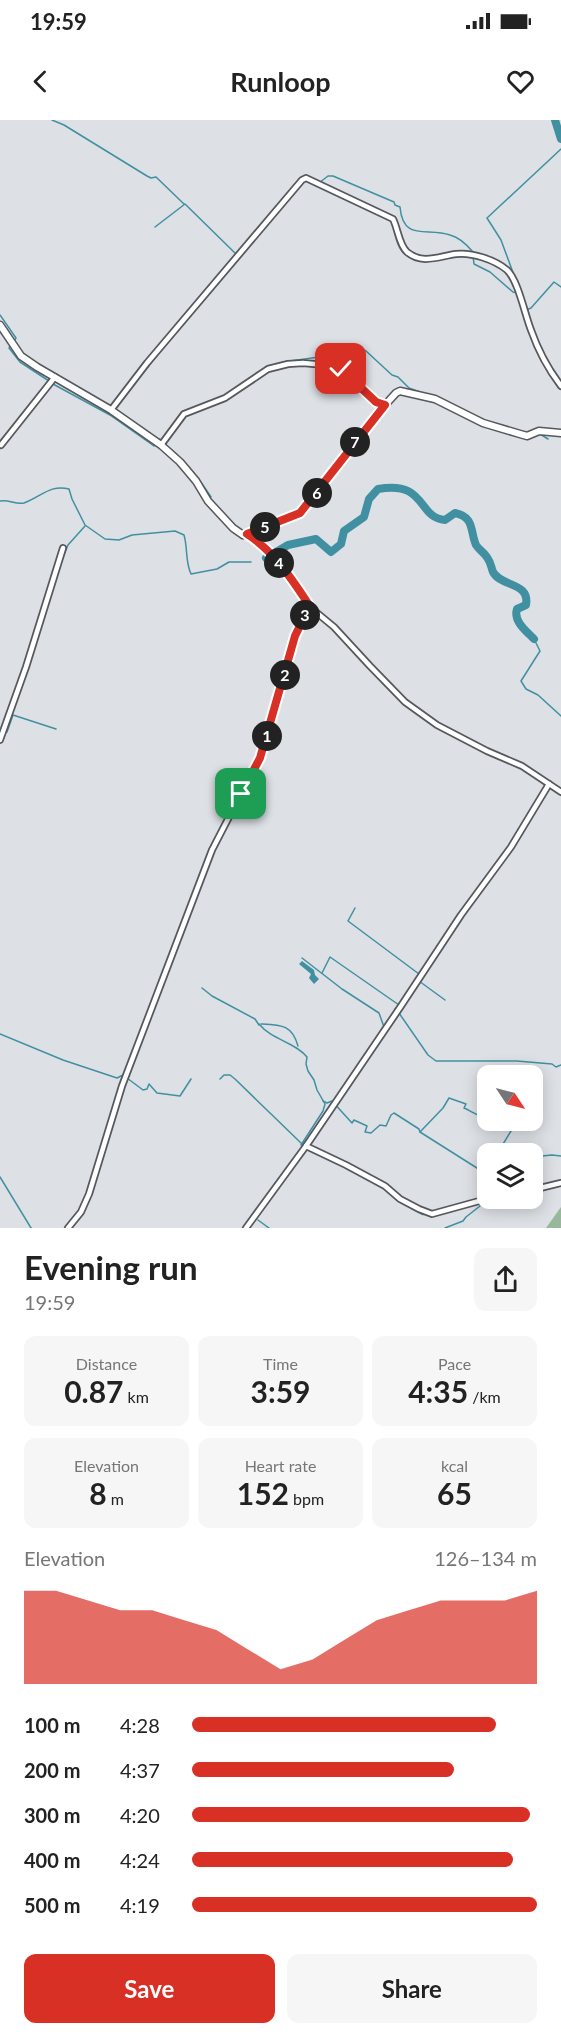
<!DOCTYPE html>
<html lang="en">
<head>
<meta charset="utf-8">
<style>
	:root { --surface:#fff; --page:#f6f6f6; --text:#222; --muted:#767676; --accent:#d93025 }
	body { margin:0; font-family:Lato,sans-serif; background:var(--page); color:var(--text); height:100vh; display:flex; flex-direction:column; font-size:22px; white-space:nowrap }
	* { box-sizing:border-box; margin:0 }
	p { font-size:20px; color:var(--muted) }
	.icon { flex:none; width:33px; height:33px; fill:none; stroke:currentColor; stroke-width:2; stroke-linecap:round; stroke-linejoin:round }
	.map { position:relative; height:1108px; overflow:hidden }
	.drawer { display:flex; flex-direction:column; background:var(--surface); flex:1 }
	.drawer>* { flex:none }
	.needle { width:39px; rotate:125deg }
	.buttons { position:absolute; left:477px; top:945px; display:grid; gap:12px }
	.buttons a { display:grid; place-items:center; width:66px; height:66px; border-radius:12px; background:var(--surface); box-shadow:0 3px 15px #0003; font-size:30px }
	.pin { position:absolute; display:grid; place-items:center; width:51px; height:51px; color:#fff; margin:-26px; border-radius:12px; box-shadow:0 3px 9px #0006 }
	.km { position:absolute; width:30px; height:30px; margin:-15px; border-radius:50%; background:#222; color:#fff; font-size:16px; line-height:30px; text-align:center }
	.round { display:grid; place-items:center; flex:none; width:63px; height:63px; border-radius:12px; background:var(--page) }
	.summary { display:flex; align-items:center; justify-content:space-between; height:102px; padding:0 24px }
	h1 { font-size:33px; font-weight:700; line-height:45px }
	.metrics { display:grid; grid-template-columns:repeat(3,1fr); gap:9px; height:102px; padding:6px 24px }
	.metrics div { display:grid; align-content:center; border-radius:12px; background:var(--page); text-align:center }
	.metrics b { font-size:30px; font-weight:700 }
	.metrics small { font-size:16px; font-weight:400 }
	.metrics p { font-size:16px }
	.chart { height:168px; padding:12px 24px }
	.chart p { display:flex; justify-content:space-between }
	.chart svg { width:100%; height:108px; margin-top:6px; fill:var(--accent); opacity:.7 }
	.action { display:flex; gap:12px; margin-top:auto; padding:12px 24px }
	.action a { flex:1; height:69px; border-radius:12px; background:var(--accent); color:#fff; font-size:24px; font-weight:700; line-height:69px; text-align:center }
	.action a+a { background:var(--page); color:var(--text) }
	ul { padding:0 24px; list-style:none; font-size:20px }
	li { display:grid; grid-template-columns:96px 72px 1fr; align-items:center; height:45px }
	li i { height:15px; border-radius:8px; background:var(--accent) }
	.status { display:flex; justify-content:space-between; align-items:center; height:42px; padding:0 30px; background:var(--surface); direction:ltr }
	.status svg { height:16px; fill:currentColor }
	header { display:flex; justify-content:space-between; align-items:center; height:78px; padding:0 24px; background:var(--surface); font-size:27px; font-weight:700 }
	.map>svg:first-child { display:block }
</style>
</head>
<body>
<div class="status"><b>19:59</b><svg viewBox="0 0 49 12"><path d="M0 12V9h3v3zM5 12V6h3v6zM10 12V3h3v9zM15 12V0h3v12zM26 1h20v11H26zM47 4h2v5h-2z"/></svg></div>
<header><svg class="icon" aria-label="back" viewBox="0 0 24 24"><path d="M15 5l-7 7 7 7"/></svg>Runloop<svg class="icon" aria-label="heart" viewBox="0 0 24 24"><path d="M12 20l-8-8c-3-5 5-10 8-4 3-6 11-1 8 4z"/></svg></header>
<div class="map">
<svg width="561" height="1108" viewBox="0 0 561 1108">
	<rect width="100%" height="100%" fill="#dde0e5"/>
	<polygon fill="#97b89a" points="561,1087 561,1108 546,1108"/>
	<polygon fill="#4090a1" points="302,841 314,850 315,855 319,859 314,864 309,858 311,854 299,844"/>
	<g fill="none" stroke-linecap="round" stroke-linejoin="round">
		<g stroke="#4090a1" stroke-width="1.5">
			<polyline points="52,0 64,5 147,56 151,58 156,57 184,84"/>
			<path d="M319,63l9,-7h5l61,26 1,3 5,2c3,35 27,20 50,28 9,2 17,10 23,17"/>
			<polyline points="155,107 185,84 236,134 241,128"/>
			<polyline points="260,107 283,79"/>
			<polyline points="473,136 474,144 490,152 513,172 517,173"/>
			<polyline points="515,158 501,120 487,98 561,29"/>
			<polyline points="221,159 275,96"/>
			<polyline points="526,190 531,188 554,162 561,167"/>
			<polyline points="0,195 16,218 15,220"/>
			<polyline points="533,209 542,230"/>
			<polyline points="10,226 9,228 20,242 49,261"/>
			<polyline points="545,237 561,261"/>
			<polyline points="266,248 283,242 319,237 339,229 349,228 361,229 366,231 392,255 398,257 409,268 420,272"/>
			<polyline points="138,259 180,207"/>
			<polyline points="53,264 110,295 154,326"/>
			<polyline points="436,276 456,286"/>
			<polyline points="476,296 486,301"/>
			<polyline points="519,311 529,312"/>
			<polyline points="540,314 548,319"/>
			<polyline points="159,319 162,320 182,292 189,290"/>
			<path d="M165,324c19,15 33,32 46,53"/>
			<path d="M0,381c9,-2 15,4 24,2 17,-6 26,-19 45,-14l3,10 13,26 20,14 14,1 13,-5 43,-4 9,4c4,14 1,26 7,39l26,-5 12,-7h22"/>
			<polyline points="58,450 68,425 85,406"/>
			<polyline points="535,521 540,531 521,561 526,569 538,575 561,596"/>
			<polyline points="4,613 7,612 13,595 56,609"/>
			<polyline points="355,788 348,801 419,854 418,857"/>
			<polyline points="302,838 342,869 379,893 384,907"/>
			<polyline points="322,853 330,837 399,885 395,889 397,891"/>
			<polyline points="419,861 445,880"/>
			<polyline points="202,868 212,876 255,899 259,905"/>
			<polyline points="399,893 428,935 436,941 517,941 552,944 556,947 561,945"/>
			<path d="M259,904c13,16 36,18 48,33l-1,7 2,7 6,9 3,10 8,14 -2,7 -22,34"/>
			<path d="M261,904c21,1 31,1 37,22"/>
			<polyline points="0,914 63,940 117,958 123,955 143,970 147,969 149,964 157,973 180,976 191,959"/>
			<polyline points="220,959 224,955 230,955 235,959 301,1023"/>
			<polyline points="323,981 327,983 332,981 352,1003 354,1000 367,1006 365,1012 371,1013 380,1005 386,1006 391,995 394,993 419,1009 420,1012 488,1055"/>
			<polyline points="492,1000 495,1003 501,1003 511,1011 497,1034"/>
			<path d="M420,1012l23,-24 6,-10 17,6 -2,4c7,3 17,10 24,10"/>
			<polyline points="532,1037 552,1035 561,1036"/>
			<polyline points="0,1057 31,1108"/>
			<polyline points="258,1100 269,1108"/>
			<polyline points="445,1108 463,1101 466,1097 480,1086 480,1083"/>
		</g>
		<g stroke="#4090a1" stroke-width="4.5">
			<polyline points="401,1081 423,1093"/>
			<polyline points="486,1081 498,1078"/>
		</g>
		<g stroke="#4090a1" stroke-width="8">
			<polyline points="555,0 561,19"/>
			<path d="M266,438l22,-13 28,-6 15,13 10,-8 3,-13 20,-14 5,-18 9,-10c49,-9 39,29 67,31l10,-7c20,4 15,19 21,32 3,5 9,8 12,14 3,4 3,8 5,13 8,15 37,10 33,33l-9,4c-4,12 9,22 17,30"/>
		</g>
		<defs>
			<g id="street">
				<path d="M111,290l36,-47 155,-183 4,-2 87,41c5,10 6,26 14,33 15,13 33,4 49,2 16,-2 39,6 51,16 11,10 18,45 24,60 7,20 17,39 30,56"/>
				<polyline points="1,325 55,257"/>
				<polyline points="161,325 184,294 225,278 268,249 288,244 303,243 336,246 345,252 376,282 385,285"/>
				<polyline points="247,413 261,423 275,438 311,488 334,507 370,546 405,582 437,605 487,631 522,646 561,672"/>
				<polyline points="0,620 26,547 63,428"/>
				<polyline points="306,1026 346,1045 385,1066 400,1079 419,1089 432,1094 490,1078"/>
				<polyline points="532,1070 561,1063"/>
				<polyline points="68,1108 81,1092 89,1074 122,966 212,730 260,637 295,516 306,493 311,488"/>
				<polyline points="246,1108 306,1026 401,886 461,795 511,727 549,664"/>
			</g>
			<polyline id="secondary" points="0,205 21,236 37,247 111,290 161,325 180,342 196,361 208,381 233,408 243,415 300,393 376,295 396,273 400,271 435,279 483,303 520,314 527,316 539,311 561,313"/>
		</defs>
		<use href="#street" stroke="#55585c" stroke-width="8"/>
		<use href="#secondary" stroke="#55585c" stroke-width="9"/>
		<use href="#street" stroke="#fff" stroke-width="4.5"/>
		<use href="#secondary" stroke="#fff" stroke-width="6"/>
	</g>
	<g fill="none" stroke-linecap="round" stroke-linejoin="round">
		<defs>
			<path id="route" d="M241,674l19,-36 35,-122 11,-23 5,-5c-18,-27 -36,-56 -64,-74l53,-21 85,-108 -9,-3 -35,-33"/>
		</defs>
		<use href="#route" stroke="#fff" stroke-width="12"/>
		<use href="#route" stroke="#d93025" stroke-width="8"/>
	</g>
</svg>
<div class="buttons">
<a><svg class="needle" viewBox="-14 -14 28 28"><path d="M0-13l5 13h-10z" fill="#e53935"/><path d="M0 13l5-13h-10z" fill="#767676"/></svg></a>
<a><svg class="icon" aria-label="layers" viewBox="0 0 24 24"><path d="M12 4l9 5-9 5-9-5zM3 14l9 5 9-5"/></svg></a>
</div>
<div class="pin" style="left:241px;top:674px;background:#1e9e55"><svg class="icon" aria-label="arrive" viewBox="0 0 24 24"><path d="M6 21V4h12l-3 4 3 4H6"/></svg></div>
<div class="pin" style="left:341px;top:249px;background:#d93025"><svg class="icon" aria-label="check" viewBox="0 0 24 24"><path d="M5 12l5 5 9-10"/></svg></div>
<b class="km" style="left:267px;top:616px">1</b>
<b class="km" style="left:285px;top:555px">2</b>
<b class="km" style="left:305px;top:495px">3</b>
<b class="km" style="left:279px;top:443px">4</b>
<b class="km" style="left:265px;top:407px">5</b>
<b class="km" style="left:317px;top:373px">6</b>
<b class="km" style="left:355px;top:322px">7</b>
</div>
<section class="drawer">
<div class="summary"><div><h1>Evening run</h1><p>19:59</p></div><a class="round"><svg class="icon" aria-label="share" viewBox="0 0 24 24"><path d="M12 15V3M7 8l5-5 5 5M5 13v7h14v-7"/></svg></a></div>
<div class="metrics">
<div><p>Distance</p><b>0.87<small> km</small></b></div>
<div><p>Time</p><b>3:59</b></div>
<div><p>Pace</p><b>4:35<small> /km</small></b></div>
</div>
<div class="metrics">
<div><p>Elevation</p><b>8<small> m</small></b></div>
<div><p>Heart rate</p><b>152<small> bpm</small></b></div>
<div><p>kcal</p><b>65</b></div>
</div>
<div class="chart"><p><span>Elevation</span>126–134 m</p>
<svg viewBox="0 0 160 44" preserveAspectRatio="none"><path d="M0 44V6L10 6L20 10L30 14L40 14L50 18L60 22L70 30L80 38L90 34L100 26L110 18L120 14L130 10L140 10L150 10L160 6V44z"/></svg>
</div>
<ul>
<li><b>100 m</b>4:28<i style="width:88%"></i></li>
<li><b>200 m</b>4:37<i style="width:76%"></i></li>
<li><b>300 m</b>4:20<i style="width:98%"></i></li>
<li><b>400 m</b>4:24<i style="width:93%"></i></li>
<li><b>500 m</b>4:19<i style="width:100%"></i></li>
</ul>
<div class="action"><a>Save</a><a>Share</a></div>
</section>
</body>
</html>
